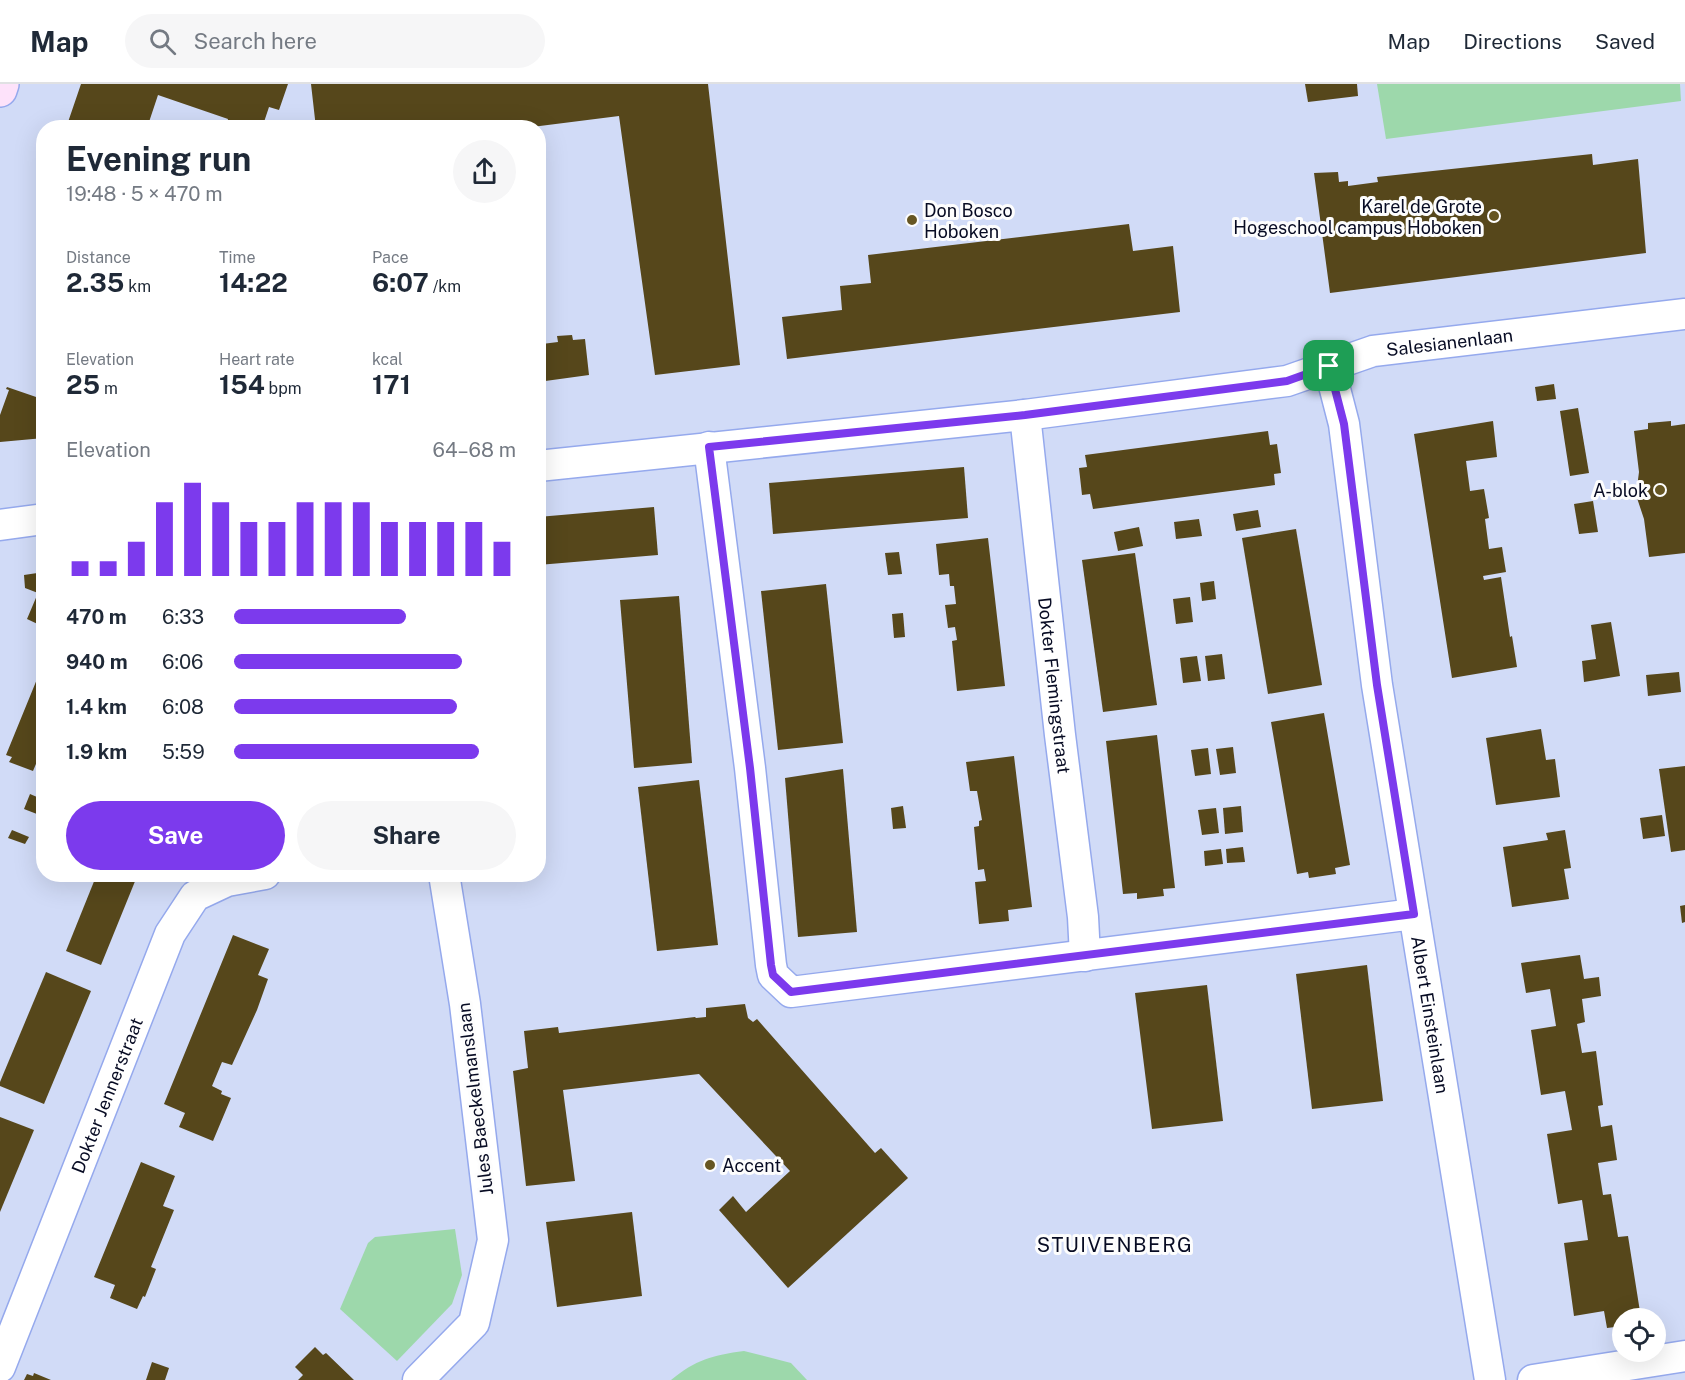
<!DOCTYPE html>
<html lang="en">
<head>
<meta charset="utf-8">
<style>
	:root { --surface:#fff; --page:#f6f6f7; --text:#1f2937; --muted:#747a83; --line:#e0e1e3; --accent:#7c3aed }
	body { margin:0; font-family:"Public Sans",sans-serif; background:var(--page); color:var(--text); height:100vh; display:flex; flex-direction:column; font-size:22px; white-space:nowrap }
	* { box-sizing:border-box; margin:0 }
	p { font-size:20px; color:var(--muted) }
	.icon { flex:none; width:33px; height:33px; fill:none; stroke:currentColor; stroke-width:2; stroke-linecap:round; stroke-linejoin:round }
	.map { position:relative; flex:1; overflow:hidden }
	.panel { position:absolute; left:36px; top:36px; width:510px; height:762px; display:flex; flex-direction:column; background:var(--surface); border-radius:24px; box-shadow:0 6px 24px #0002 }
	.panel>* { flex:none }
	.controls { position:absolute; left:1612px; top:1224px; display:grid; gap:12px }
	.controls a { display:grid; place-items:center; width:54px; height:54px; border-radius:50%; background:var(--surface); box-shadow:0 6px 24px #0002; font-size:30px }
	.pin { position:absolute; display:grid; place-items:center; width:51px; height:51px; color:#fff; margin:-26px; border-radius:12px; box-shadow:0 3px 9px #0006 }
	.round { display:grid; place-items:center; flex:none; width:63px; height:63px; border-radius:32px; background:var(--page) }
	.overview { display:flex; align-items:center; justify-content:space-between; height:102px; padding:0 30px }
	h1 { font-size:33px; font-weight:700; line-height:45px }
	.stats { display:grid; grid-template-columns:repeat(3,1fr); gap:9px; height:102px; padding:6px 30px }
	.stats div { display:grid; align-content:center }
	.stats b { font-size:26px; font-weight:700 }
	.stats small { font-size:16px; font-weight:400 }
	.stats p { font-size:16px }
	.chart { height:168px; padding:12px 30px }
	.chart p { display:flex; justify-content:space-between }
	.chart svg { width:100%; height:108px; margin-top:6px; stroke:var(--accent); stroke-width:6 }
	.action { display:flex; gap:12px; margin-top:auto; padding:12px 30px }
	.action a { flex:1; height:69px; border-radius:36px; background:var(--accent); color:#fff; font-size:24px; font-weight:700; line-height:69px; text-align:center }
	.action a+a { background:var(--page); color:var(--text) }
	ul { padding:0 30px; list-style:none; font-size:20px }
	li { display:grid; grid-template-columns:96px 72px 1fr; align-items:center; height:45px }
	li i { height:15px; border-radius:8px; background:var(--accent) }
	header { display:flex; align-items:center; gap:36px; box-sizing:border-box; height:84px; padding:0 30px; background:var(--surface); border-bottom:2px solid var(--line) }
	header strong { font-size:28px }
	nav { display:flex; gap:33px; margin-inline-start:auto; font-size:21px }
	.search { width:420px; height:54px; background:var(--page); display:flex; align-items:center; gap:15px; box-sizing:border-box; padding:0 21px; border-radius:33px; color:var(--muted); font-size:22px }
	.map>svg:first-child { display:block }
</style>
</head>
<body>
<header>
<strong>Map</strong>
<div class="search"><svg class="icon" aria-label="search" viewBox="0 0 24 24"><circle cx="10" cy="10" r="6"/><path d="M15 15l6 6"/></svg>Search here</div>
<nav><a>Map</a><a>Directions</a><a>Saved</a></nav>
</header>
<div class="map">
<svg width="1685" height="1296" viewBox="0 0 1685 1296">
	<rect width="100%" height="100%" fill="#d1dbf7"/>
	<g fill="#9dd8ab">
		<polygon points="1377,0 1680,0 1681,17 1386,55"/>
		<polygon points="455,1145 462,1191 452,1220 397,1277 340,1225 368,1159 375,1153"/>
		<path d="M744,1267l47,12 16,17h-136c24,-20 42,-25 73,-29z"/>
	</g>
	<g fill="#56471b">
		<polygon points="81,0 288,0 279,26 269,23 262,44 226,44 228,35 158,11 147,44 66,44"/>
		<polygon points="311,0 708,0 740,281 655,291 619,32 524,44 316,44"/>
		<polygon points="1305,0 1357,0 1358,12 1308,18"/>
		<polygon points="1592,70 1593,81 1638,75 1646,169 1330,209 1314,89 1338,88 1339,98 1348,97 1348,102 1378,98 1377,93"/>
		<polygon points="1129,140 1133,167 1173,162 1180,228 787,275 782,233 842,226 840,202 871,199 868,171"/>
		<polygon points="572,251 573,256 585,255 589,291 538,298 538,255 542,255 542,260 558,258 557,252"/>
		<polygon points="1554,300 1556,315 1537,317 1535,303"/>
		<polygon points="44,302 44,354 0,358 0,331 9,306 6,305 7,303 39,314"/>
		<polygon points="1578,324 1589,389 1570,392 1560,327"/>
		<polygon points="1493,337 1497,373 1466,377 1470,407 1484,405 1489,434 1485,435 1489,465 1502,463 1506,488 1483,492 1484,496 1501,493 1510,553 1512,552 1517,583 1452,594 1414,350"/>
		<polygon points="1671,337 1671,342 1685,340 1685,469 1649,473 1644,435 1636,411 1639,388 1634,347 1648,345 1648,339"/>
		<polygon points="1268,347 1270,361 1277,360 1281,389 1274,390 1275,401 1093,425 1090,410 1082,411 1079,384 1087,383 1085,371"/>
		<polygon points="964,383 968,434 773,450 769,399"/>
		<polygon points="1593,417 1598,448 1579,450 1574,420"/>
		<polygon points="654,423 658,471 538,481 538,433"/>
		<polygon points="1258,426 1261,443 1236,447 1233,430"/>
		<polygon points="1199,435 1202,452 1176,455 1174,438"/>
		<polygon points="1139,443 1143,462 1118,467 1114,448"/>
		<polygon points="1296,445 1322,601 1268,610 1242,454"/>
		<polygon points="988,454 1005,602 957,607 952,557 957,556 955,543 948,544 945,521 956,520 954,502 950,502 949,490 939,491 936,460"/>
		<polygon points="899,468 902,490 888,491 885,469"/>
		<polygon points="1135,469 1157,621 1103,628 1082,476"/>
		<polygon points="44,488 44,543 27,535 38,509 25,504 24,491"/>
		<polygon points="1214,497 1216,515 1202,517 1200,499"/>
		<polygon points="826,500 843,659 778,666 761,507"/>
		<polygon points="679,512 692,679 634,684 620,516"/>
		<polygon points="1190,513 1193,538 1176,540 1173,515"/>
		<polygon points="903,529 905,553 894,554 892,530"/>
		<polygon points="1611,538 1620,592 1584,598 1582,577 1596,575 1591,541"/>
		<polygon points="1222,570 1225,595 1208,597 1205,572"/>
		<polygon points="1197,572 1201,597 1183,599 1180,574"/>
		<polygon points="44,578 44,661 33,687 9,678 12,673 6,671"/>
		<polygon points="1679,588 1681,608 1648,612 1646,591"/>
		<polygon points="1324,629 1350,781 1335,784 1336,790 1309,794 1308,788 1297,790 1271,638"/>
		<polygon points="1541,645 1546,676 1555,675 1560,713 1496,721 1486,654"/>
		<polygon points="1157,651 1175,804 1163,805 1164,812 1137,815 1137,809 1123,810 1106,657"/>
		<polygon points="1233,663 1236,689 1220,691 1216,665"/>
		<polygon points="1208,664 1211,690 1195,692 1191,666"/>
		<polygon points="1014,672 1032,823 1008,826 1009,837 979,840 975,798 986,797 984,785 978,786 974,743 979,742 979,737 982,736 977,707 970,707 966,678"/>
		<polygon points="1685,682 1685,766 1671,768 1659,685"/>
		<polygon points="843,685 857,848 798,853 785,694"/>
		<polygon points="699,696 718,861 657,867 638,703"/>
		<polygon points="30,710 44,716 42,732 24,725"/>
		<polygon points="903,722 906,744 893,745 891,724"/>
		<polygon points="1241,722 1243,748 1225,750 1223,724"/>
		<polygon points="1216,724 1219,749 1202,751 1198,726"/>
		<polygon points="1662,731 1665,752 1643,755 1640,734"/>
		<polygon points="12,746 29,753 25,760 8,754"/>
		<polygon points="1565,746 1571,784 1564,785 1569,815 1512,823 1503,763 1548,756 1546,749"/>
		<polygon points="1243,763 1245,778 1227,779 1226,765"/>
		<polygon points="1221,765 1223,780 1205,782 1204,767"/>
		<polygon points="97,790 138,790 101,881 66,867"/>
		<polygon points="1685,821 1685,838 1682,839 1680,822"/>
		<polygon points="233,851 269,865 258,891 268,895 257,926 232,981 222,978 212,1002 222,1007 221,1010 231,1014 213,1057 179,1043 185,1029 164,1020"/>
		<polygon points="1580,871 1584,895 1599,893 1601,912 1582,915 1585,938 1577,940 1582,969 1596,967 1603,1021 1598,1022 1601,1043 1612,1041 1617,1076 1598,1079 1603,1111 1611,1110 1618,1153 1628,1152 1641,1234 1623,1234 1623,1242 1607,1244 1604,1227 1574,1232 1564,1159 1588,1156 1582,1116 1558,1120 1547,1050 1572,1046 1565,1007 1541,1011 1531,946 1556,942 1550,905 1526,909 1521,879"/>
		<polygon points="1367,881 1383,1017 1312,1025 1296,890"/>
		<polygon points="46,888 91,907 44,1020 0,1002 0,998"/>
		<polygon points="1207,901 1223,1037 1152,1045 1135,909"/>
		<polygon points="745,920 748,934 753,938 757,935 875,1069 881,1064 908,1094 788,1204 719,1126 733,1112 746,1128 790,1087 699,990 563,1006 575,1097 526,1102 513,987 528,984 524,947 558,943 559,949 695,933 696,934 706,933 706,924"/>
		<polygon points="0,1033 34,1046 0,1128"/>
		<polygon points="141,1078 175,1092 163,1122 174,1126 151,1183 156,1185 145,1213 143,1212 137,1225 110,1214 115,1201 94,1193"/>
		<polygon points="632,1128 642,1212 557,1223 546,1138"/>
		<polygon points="315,1263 323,1271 326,1269 354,1296 298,1296 303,1291 295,1283"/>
		<polygon points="152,1278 169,1284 165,1296 146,1296"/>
		<polygon points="34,1289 51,1296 24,1296 27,1290 33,1292"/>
	</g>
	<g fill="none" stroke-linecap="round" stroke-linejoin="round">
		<defs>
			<g id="street">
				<path id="s1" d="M1329,282l15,58 33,261 113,695"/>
				<path id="s2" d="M1025,331l35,320 23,182 2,39"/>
				<polyline points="709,363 750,684 771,881 773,891 791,908 1414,830"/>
				<path id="s3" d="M538,382l487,-51 262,-34 86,-30 312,-37"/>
				<polyline points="0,441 44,435"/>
				<path id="s4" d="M0,1283l170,-433 25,-38 32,-15 38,-7"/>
				<polyline points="418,1296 474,1239 493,1156 465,920 444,790"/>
				<polyline points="1533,1296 1685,1272"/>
			</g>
			<polyline id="secondary" points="0,6 2,0"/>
		</defs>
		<use href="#street" stroke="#95a9ed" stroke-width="33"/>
		<use href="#secondary" stroke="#95a9ed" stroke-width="36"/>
		<use href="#street" stroke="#fff" stroke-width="30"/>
		<use href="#secondary" stroke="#fde2fa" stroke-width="33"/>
	</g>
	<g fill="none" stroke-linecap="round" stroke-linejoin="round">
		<defs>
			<polygon id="route" points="1329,282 1344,340 1377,601 1414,830 791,908 773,891 771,881 750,684 709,363 1025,331 1287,297"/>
		</defs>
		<use href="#route" stroke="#fff" stroke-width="12"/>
		<use href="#route" stroke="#7c3aed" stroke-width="8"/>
	</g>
	<g fill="#665623" stroke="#fdfdfd" stroke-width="2">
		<circle cx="1494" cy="132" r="6"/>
		<circle cx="912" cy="136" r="6"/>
		<circle cx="1660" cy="406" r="6"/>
		<circle cx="710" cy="1081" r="6"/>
	</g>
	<g text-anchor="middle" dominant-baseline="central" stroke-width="6" stroke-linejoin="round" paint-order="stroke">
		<g font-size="18" fill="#070b23" stroke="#fdfdfd" text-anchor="end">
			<text x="1482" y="122">Karel de Grote<tspan x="1482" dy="21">Hogeschool campus Hoboken</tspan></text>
			<text x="924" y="126" text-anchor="start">Don Bosco<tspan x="924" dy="21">Hoboken</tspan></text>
			<text x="1648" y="406">A-blok</text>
			<text x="722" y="1081" text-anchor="start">Accent</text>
		</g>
		<g font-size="18" fill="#070b23" stroke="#fdfdfd">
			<text stroke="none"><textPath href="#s3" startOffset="922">Salesianenlaan</textPath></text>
			<text stroke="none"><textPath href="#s2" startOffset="272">Dokter Flemingstraat</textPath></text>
			<text stroke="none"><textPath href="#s1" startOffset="657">Albert Einsteinlaan</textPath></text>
			<text stroke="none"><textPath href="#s4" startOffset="292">Dokter Jennerstraat</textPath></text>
			<text transform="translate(475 1015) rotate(-97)">Jules Baeckelmanslaan</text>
		</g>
		<g font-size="20" letter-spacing="1.5" fill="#070b23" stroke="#fdfdfd">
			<text x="1115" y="1161">STUIVENBERG</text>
		</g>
	</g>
</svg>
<div class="controls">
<a><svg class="icon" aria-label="locate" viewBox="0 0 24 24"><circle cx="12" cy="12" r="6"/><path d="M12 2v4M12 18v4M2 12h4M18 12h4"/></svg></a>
</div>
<div class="pin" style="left:1329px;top:282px;background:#1e9e55"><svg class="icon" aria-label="arrive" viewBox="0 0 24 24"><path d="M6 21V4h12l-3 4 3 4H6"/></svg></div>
<section class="panel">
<div class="overview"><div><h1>Evening run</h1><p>19:48 · 5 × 470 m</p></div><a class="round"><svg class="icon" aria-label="share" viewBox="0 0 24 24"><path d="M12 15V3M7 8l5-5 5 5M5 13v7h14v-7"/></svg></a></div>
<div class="stats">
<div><p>Distance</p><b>2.35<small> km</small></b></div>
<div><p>Time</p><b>14:22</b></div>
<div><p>Pace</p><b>6:07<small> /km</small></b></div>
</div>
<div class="stats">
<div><p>Elevation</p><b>25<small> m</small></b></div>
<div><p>Heart rate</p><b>154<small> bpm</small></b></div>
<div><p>kcal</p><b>171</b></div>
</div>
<div class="chart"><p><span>Elevation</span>64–68 m</p>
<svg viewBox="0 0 160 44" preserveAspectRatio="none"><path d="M5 44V38M15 44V38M25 44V30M35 44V14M45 44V6M55 44V14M65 44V22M75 44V22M85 44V14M95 44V14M105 44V14M115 44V22M125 44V22M135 44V22M145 44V22M155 44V30"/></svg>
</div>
<ul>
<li><b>470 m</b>6:33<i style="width:61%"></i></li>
<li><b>940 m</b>6:06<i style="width:81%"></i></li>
<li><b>1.4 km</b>6:08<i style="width:79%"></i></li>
<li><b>1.9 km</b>5:59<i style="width:87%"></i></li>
</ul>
<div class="action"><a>Save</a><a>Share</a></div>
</section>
</div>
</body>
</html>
